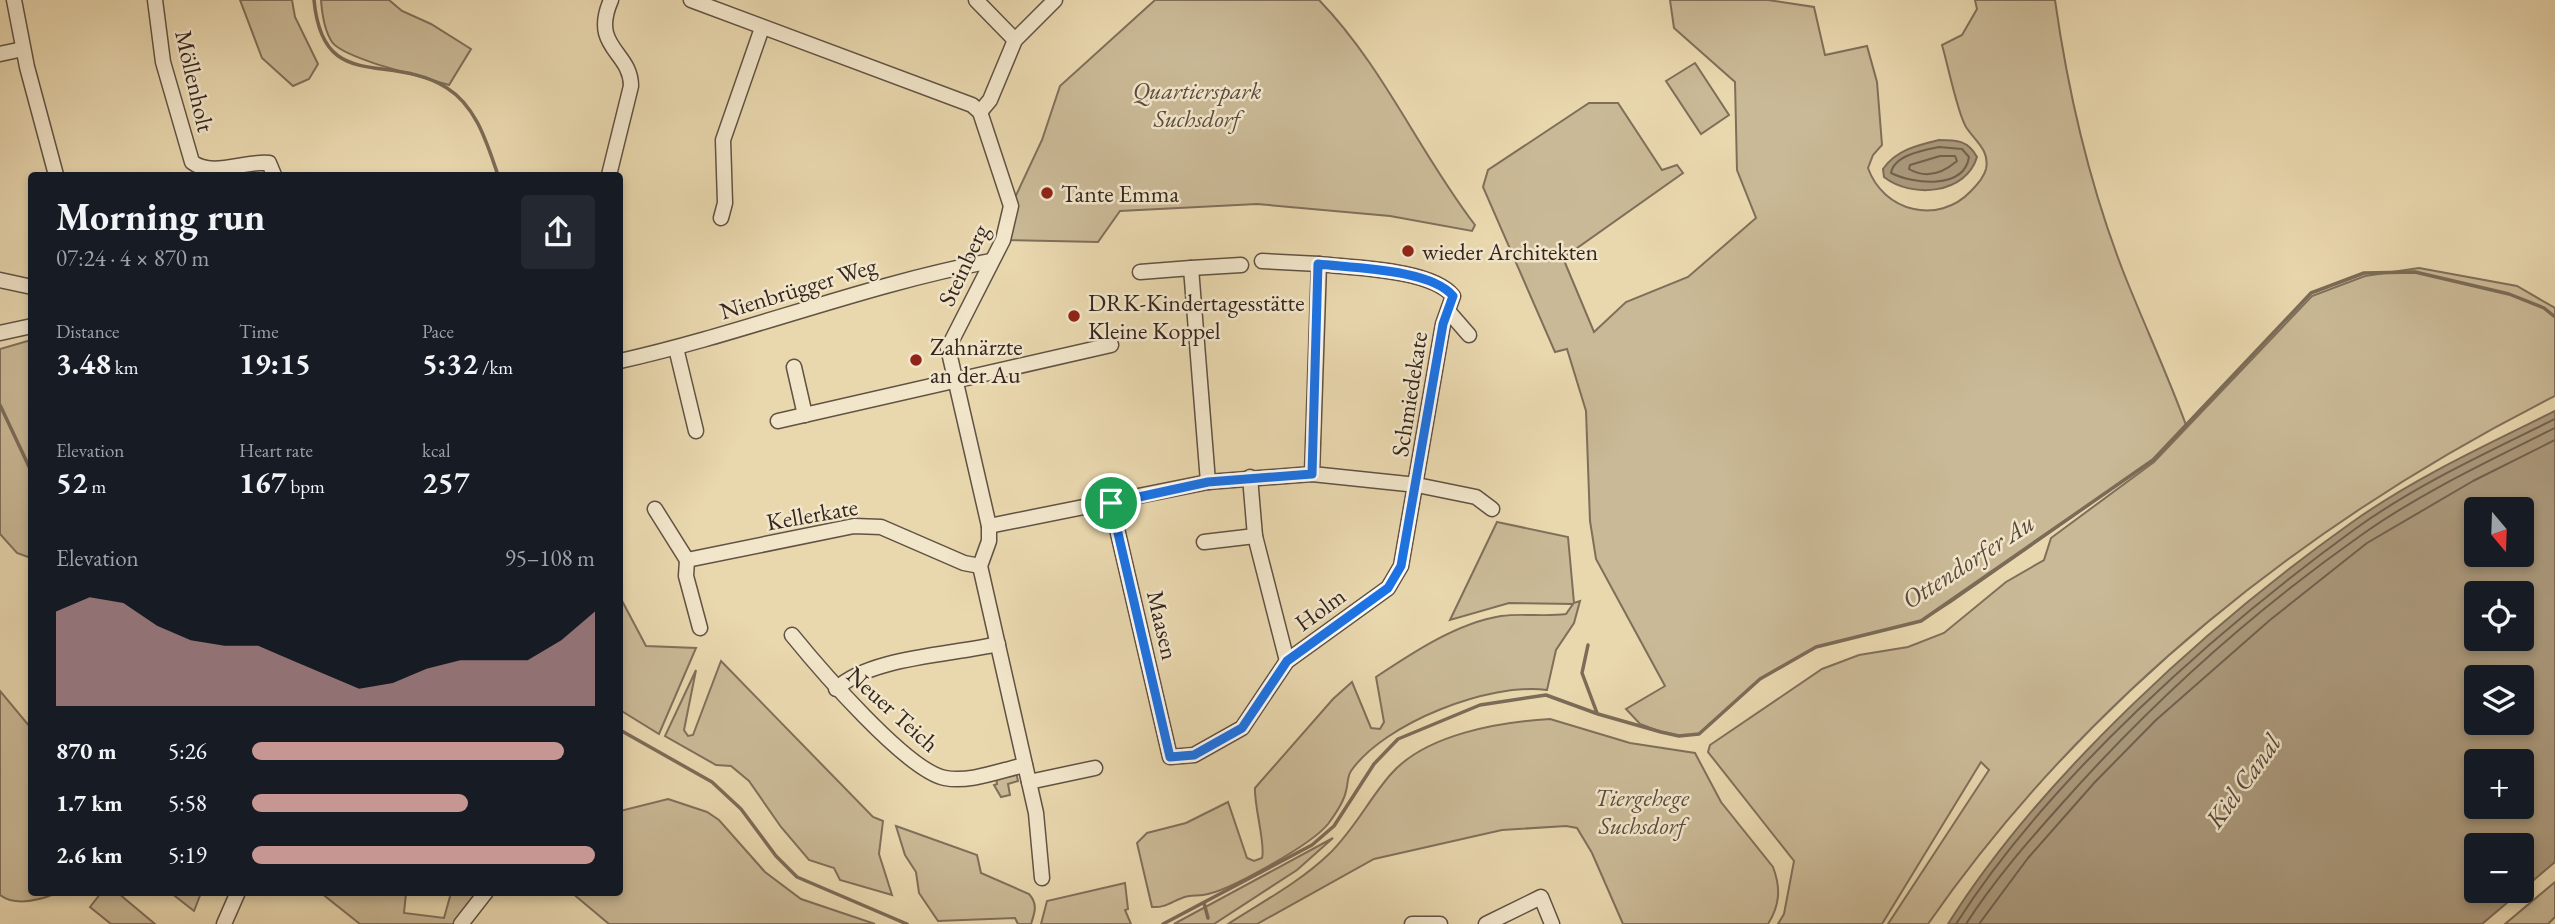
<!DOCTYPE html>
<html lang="en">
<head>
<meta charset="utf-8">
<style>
	:root { --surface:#171b24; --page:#242831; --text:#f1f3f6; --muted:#9ea1a6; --accent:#c59692 }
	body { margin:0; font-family:"EB Garamond",serif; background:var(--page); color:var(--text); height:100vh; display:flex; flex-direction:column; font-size:26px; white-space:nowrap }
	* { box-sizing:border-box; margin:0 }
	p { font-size:23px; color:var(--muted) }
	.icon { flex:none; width:38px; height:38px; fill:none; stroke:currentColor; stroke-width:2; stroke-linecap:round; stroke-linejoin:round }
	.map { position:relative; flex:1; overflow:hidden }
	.sheet { position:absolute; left:28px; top:172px; width:595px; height:724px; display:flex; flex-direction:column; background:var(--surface); border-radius:7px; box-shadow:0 4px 10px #0003 }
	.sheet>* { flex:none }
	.needle { width:46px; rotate:161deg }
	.tools { position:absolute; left:2464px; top:497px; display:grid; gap:14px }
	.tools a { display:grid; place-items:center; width:70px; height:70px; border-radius:7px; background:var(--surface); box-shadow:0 4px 10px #0003; font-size:35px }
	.pin { position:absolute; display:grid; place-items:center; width:60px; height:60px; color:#fff; margin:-30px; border:4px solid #fff; border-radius:50%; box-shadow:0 2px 7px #0007 }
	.round { display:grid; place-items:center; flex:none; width:74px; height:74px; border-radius:7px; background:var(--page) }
	.summary { display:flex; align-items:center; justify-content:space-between; height:119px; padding:0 28px }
	h1 { font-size:38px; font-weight:700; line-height:52px }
	.figures { display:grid; grid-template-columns:repeat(3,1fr); gap:10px; height:119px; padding:7px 28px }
	.figures div { display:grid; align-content:center }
	.figures b { font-size:30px; font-weight:700 }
	.figures small { font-size:19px; font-weight:400 }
	.figures p { font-size:19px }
	.chart { height:196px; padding:14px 28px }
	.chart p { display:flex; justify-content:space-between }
	.chart svg { width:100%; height:126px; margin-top:7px; fill:var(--accent); opacity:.7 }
	ul { padding:0 28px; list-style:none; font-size:23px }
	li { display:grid; grid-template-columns:112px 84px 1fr; align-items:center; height:52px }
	li i { height:18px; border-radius:9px; background:var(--accent) }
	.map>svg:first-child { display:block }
</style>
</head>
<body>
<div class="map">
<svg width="2555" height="924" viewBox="0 0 2555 924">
	<rect width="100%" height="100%" fill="#e9d7ae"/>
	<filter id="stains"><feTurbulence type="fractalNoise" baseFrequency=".00286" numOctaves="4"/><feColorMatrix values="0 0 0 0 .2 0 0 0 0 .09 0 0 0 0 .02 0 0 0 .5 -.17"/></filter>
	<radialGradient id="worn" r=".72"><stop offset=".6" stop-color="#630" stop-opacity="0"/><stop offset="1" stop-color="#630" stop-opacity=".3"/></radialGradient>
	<g fill="#cab996" stroke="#7f6f5a" stroke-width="2">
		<polygon points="240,0 292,0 295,17 318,64 309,79 293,86 262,58"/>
		<path d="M321,0h68l13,11 29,13 40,25 -22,36c-25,-8 -105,-26 -117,-43 -8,-12 -10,-28 -11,-42z"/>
		<path d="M1155,0h164c64,66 100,152 156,225l-3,6 -82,-15 -133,-12 -137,7 -22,31 -95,-2 8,-34 31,-66 18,-54z"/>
		<path d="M1670,0h98l46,7 11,48 42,-9 10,36 5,63 -9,10 -5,13c15,43 70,58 103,23 5,-5 13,-14 15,-22 4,-19 -11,-28 -20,-42 -9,-15 -18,-62 -24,-82l20,-10 15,-26 -2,-9h80c13,92 34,183 68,271 20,51 44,102 63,154l-33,35 -202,142 -30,19 -105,26 -56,32 -61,55 -20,2 -18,-4 -21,-8 -14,-15 39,-23 -69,-127 -6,-38 -4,-110 -19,-62 -12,3 -72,-165 5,-17 101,-67h29l44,67 15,-5 6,8 -120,85 31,74 32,-30 62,-25 68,-59 -19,-48 -2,-88 -61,-54z"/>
		<polygon points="1695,63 1729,115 1701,134 1666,81"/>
		<path d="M2419,268l98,18 38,22v88c-246,124 -469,301 -627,528h-40l101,-154 -8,-8 -99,162h-104l6,-10 10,-53 -86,-109 2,-7 112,-76 37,-14 49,-8 36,-14 62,-51 38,-22 7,-22 103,-76 158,-166 53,-20z"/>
		<polygon points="31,340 32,340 31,558 17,553 0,534 0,349"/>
		<path d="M1497,522l71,15 6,66 6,-2 -6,22 -18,27 -9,40c-57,-8 -163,33 -196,81 -4,6 -3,14 -5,20 -2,10 -12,25 -18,33 -16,20 -100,68 -125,71 -7,1 -14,0 -21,3 -11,4 -17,10 -30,9l-15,-64 10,-10 39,-10 42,-21 19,56 7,3 8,-3c4,-13 -8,-51 -7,-70l78,-89 19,-17 19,46 9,1 4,-7 -8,-45c36,-24 81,-54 125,-61 21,-3 44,1 65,-2l7,-10 -64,-1 -59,17z"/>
		<polygon points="620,597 646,646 696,648 659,734 620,710"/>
		<polygon points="721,661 873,817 883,821 879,854 892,895 840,880 834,868 809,860 781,827 749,781 731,766 716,765 665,736 696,670 684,730 688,736 693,735"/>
		<path d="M0,691l31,37 1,164 25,1c-17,7 -41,14 -57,2z"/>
		<path d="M1550,719l80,24 65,10 26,49 52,65c8,21 7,38 -5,57h-145l-31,-71 -15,-25 -11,-2 -64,4 -128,29 -117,65h-29c34,-22 72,-42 101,-70 25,-24 40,-55 62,-80 35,-40 109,-52 159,-55z"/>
		<polygon points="1016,772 1018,781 1008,784 1010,795 1001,797 994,785 997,784 996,776"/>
		<polygon points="668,799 707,812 719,820 765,872 801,899 875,924 609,924 572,893 620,892 620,811"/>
		<path d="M896,826l81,29 4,18 48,21c9,10 6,18 2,30h-13l-3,-6 -77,3 -19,-28 -3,-21 -11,-17z"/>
		<polygon points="1333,838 1297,870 1214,924 1174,924"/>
		<polygon points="2555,882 2555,917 2548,924 2505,924"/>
		<polygon points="1125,883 1128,909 1125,910 1131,924 1041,924 1047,901"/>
		<polygon points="101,893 118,893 155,924 111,924 90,907"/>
		<polygon points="171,893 201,893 194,911"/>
		<polygon points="321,893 406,893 404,913 444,918 451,893 479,893 455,924 360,924"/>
	</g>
	<g fill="#ab9a7d" stroke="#7b6b57" stroke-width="2" fill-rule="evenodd">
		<path d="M1939,140c17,0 29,0 38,17 -11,37 -65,42 -93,20l-1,-8c13,-19 35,-24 56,-29z"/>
		<path d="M2555,411v451l-33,28v-45h-46v46h45l-39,33h-534c93,-148 261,-300 403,-401 63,-45 135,-78 204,-112zM2476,509h46v46h-46zM2476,593h46v46h-46zM2476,677h46v46h-46zM2476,761h46v46h-46z"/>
	</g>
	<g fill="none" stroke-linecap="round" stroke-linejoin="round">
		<g stroke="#70604e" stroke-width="2">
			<path d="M1939,147l23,2 7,8c-5,33 -56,27 -78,16 3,-18 33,-23 48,-26z"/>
			<path d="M1940,156h15l2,5c-14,12 -31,18 -48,8l1,-4z"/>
			<path d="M1956,924c92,-145 260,-294 399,-395 61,-44 133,-77 200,-110"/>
			<path d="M1966,924c27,-42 59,-79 92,-116 89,-101 193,-195 302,-272 60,-43 129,-75 195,-108"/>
			<polyline points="1979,924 2028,858 2095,782 2156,720 2270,620 2367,543 2473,481 2555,440"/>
		</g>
		<g stroke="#7b6b57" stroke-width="3.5">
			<path d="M314,0c9,95 74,51 133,88 30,19 40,56 51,87"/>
			<polyline points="0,405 32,473"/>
			<polyline points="1588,645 1582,673 1597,713"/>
			<polyline points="620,730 712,782 741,809 776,856 797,877 907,924"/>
			<polyline points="1204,903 1208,918"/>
			<polyline points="1163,924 1312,845 1334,826 1374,764 1398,739 1480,705 1546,695 1598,714 1661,732 1679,736 1699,734 1760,679 1816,647 1921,621 2153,460 2311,293 2364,273 2415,272 2509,294 2544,308 2555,317"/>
		</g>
		<defs>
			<g id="minor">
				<polyline points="14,0 27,67 56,175"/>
				<path d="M155,0l8,62 29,100c20,16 54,-2 77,1l5,12"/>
				<polyline points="691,0 972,105 980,112 1011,206 1003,240 948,348 989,526 989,541 980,566 1036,813 1042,878"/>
				<polyline points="976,0 1015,40"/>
				<polyline points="0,54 23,49"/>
				<polyline points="980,112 990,100 1015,40 1055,0"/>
				<path d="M609,175l22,-89c0,-35 -41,-38 -20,-86"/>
				<polyline points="721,218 725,203 723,140 762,28"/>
				<polyline points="1262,261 1319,264 1312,474"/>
				<polyline points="1191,268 1241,265"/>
				<polyline points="1140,272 1191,268 1208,482"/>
				<polyline points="0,280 32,287"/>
				<polyline points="1449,312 1469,335"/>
				<polyline points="0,333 32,326"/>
				<polyline points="676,348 696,431"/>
				<path d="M620,361c125,-28 244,-76 371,-100"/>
				<polyline points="794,367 805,415"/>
				<polyline points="778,421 1111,345"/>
				<polyline points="1250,477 1255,536 1287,661"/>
				<path d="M1111,503l59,254 24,-2 48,-27 45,-67 101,-73 13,-22 42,-242 10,-28c-22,-27 -100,-28 -134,-32"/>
				<polyline points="655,509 687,560"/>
				<polyline points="989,526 1208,482 1312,474 1417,485 1476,497 1492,509"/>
				<polyline points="1204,542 1255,536"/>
				<polyline points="700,628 686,576 687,560 854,526 881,527 964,563 980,566"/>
				<path d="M792,635c26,32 115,136 153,143 25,5 56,-8 80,-13"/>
				<path d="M836,689c34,-32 115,-34 162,-45"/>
				<polyline points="1029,782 1095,768"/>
				<polyline points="224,924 238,892"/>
				<polyline points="461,924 486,892"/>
				<polyline points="1412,924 1440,924"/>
				<polyline points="1486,924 1541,897 1552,924"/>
			</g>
		</defs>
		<use href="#minor" stroke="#615243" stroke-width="17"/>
		<use href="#minor" stroke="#f1e5ca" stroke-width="14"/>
	</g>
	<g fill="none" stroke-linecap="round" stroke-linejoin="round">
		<defs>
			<path id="route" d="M1318,264c35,4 113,5 135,32l-10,28 -42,242 -13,22 -101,73 -45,67 -48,27 -24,2 -59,-254 97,-21 104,-8z"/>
		</defs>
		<use href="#route" stroke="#fff" stroke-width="14"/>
		<use href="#route" stroke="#1a73e8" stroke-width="9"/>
	</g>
	<g fill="#8f2418" stroke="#f1e5ca" stroke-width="2.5">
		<circle cx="1047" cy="193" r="7"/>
		<circle cx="1408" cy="251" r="7"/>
		<circle cx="1074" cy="316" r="7"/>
		<circle cx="916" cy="360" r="7"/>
	</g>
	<g text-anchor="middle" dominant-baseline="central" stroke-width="5" stroke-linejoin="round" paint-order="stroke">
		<g font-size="24" fill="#34251f" stroke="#f1e5ca">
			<text transform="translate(195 81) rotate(77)">Möllenholt</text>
			<text transform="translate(963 265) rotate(-65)">Steinberg</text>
			<text transform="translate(798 288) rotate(-17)">Nienbrügger Weg</text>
			<text transform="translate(1409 394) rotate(-81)">Schmiedekate</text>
			<text transform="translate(812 514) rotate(-10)">Kellerkate</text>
			<text transform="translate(1320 609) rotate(-36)">Holm</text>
			<text transform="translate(1163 625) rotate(77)">Maasen</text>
			<text transform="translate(893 709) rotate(42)">Neuer Teich</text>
		</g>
		<g font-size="24" font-style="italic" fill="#5a4a3d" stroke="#f1e5ca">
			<text x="1197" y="90">Quartierspark<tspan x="1197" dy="28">Suchsdorf</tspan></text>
			<text x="1642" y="797">Tiergehege<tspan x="1642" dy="28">Suchsdorf</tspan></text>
		</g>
		<g font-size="24" fill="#34251f" stroke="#f1e5ca" text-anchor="start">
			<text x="1061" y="193">Tante Emma</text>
			<text x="1422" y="251">wieder Architekten</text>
			<text x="1088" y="302">DRK-Kindertagesstätte<tspan x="1088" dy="28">Kleine Koppel</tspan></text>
			<text x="930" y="346">Zahnärzte<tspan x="930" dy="28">an der Au</tspan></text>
		</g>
		<g font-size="26" font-style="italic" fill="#58483b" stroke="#f1e5ca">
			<text transform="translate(1968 561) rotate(-33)">Ottendorfer Au</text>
			<text transform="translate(2243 781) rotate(-54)">Kiel Canal</text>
		</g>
	</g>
	<rect width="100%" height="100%" filter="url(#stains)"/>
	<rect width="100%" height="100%" fill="url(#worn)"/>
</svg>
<div class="tools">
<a><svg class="needle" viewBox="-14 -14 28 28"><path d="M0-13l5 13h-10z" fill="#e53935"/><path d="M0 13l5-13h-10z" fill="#9ea1a6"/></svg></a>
<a><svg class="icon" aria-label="locate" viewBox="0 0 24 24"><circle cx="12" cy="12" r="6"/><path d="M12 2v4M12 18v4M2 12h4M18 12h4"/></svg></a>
<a><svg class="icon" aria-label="layers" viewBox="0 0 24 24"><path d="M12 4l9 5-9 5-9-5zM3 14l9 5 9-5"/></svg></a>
<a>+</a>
<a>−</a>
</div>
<div class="pin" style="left:1111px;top:503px;background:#1e9e55"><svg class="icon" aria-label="arrive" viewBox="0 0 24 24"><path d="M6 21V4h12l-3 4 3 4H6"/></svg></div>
<section class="sheet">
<div class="summary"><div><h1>Morning run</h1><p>07:24 · 4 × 870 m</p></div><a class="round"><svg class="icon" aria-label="share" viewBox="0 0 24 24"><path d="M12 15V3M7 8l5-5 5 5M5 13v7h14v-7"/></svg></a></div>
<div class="figures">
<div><p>Distance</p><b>3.48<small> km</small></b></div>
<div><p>Time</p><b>19:15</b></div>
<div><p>Pace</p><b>5:32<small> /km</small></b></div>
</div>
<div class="figures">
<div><p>Elevation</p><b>52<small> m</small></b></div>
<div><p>Heart rate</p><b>167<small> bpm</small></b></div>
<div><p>kcal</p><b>257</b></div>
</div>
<div class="chart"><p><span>Elevation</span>95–108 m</p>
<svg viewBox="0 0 160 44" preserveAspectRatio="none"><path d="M0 44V11L10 6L20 8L30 16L40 21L50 23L60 23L70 28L80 33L90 38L100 36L110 31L120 28L130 28L140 28L150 21L160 11V44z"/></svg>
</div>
<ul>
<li><b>870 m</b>5:26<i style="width:91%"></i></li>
<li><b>1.7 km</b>5:58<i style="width:63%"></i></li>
<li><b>2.6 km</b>5:19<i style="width:100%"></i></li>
</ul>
</section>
</div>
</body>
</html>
